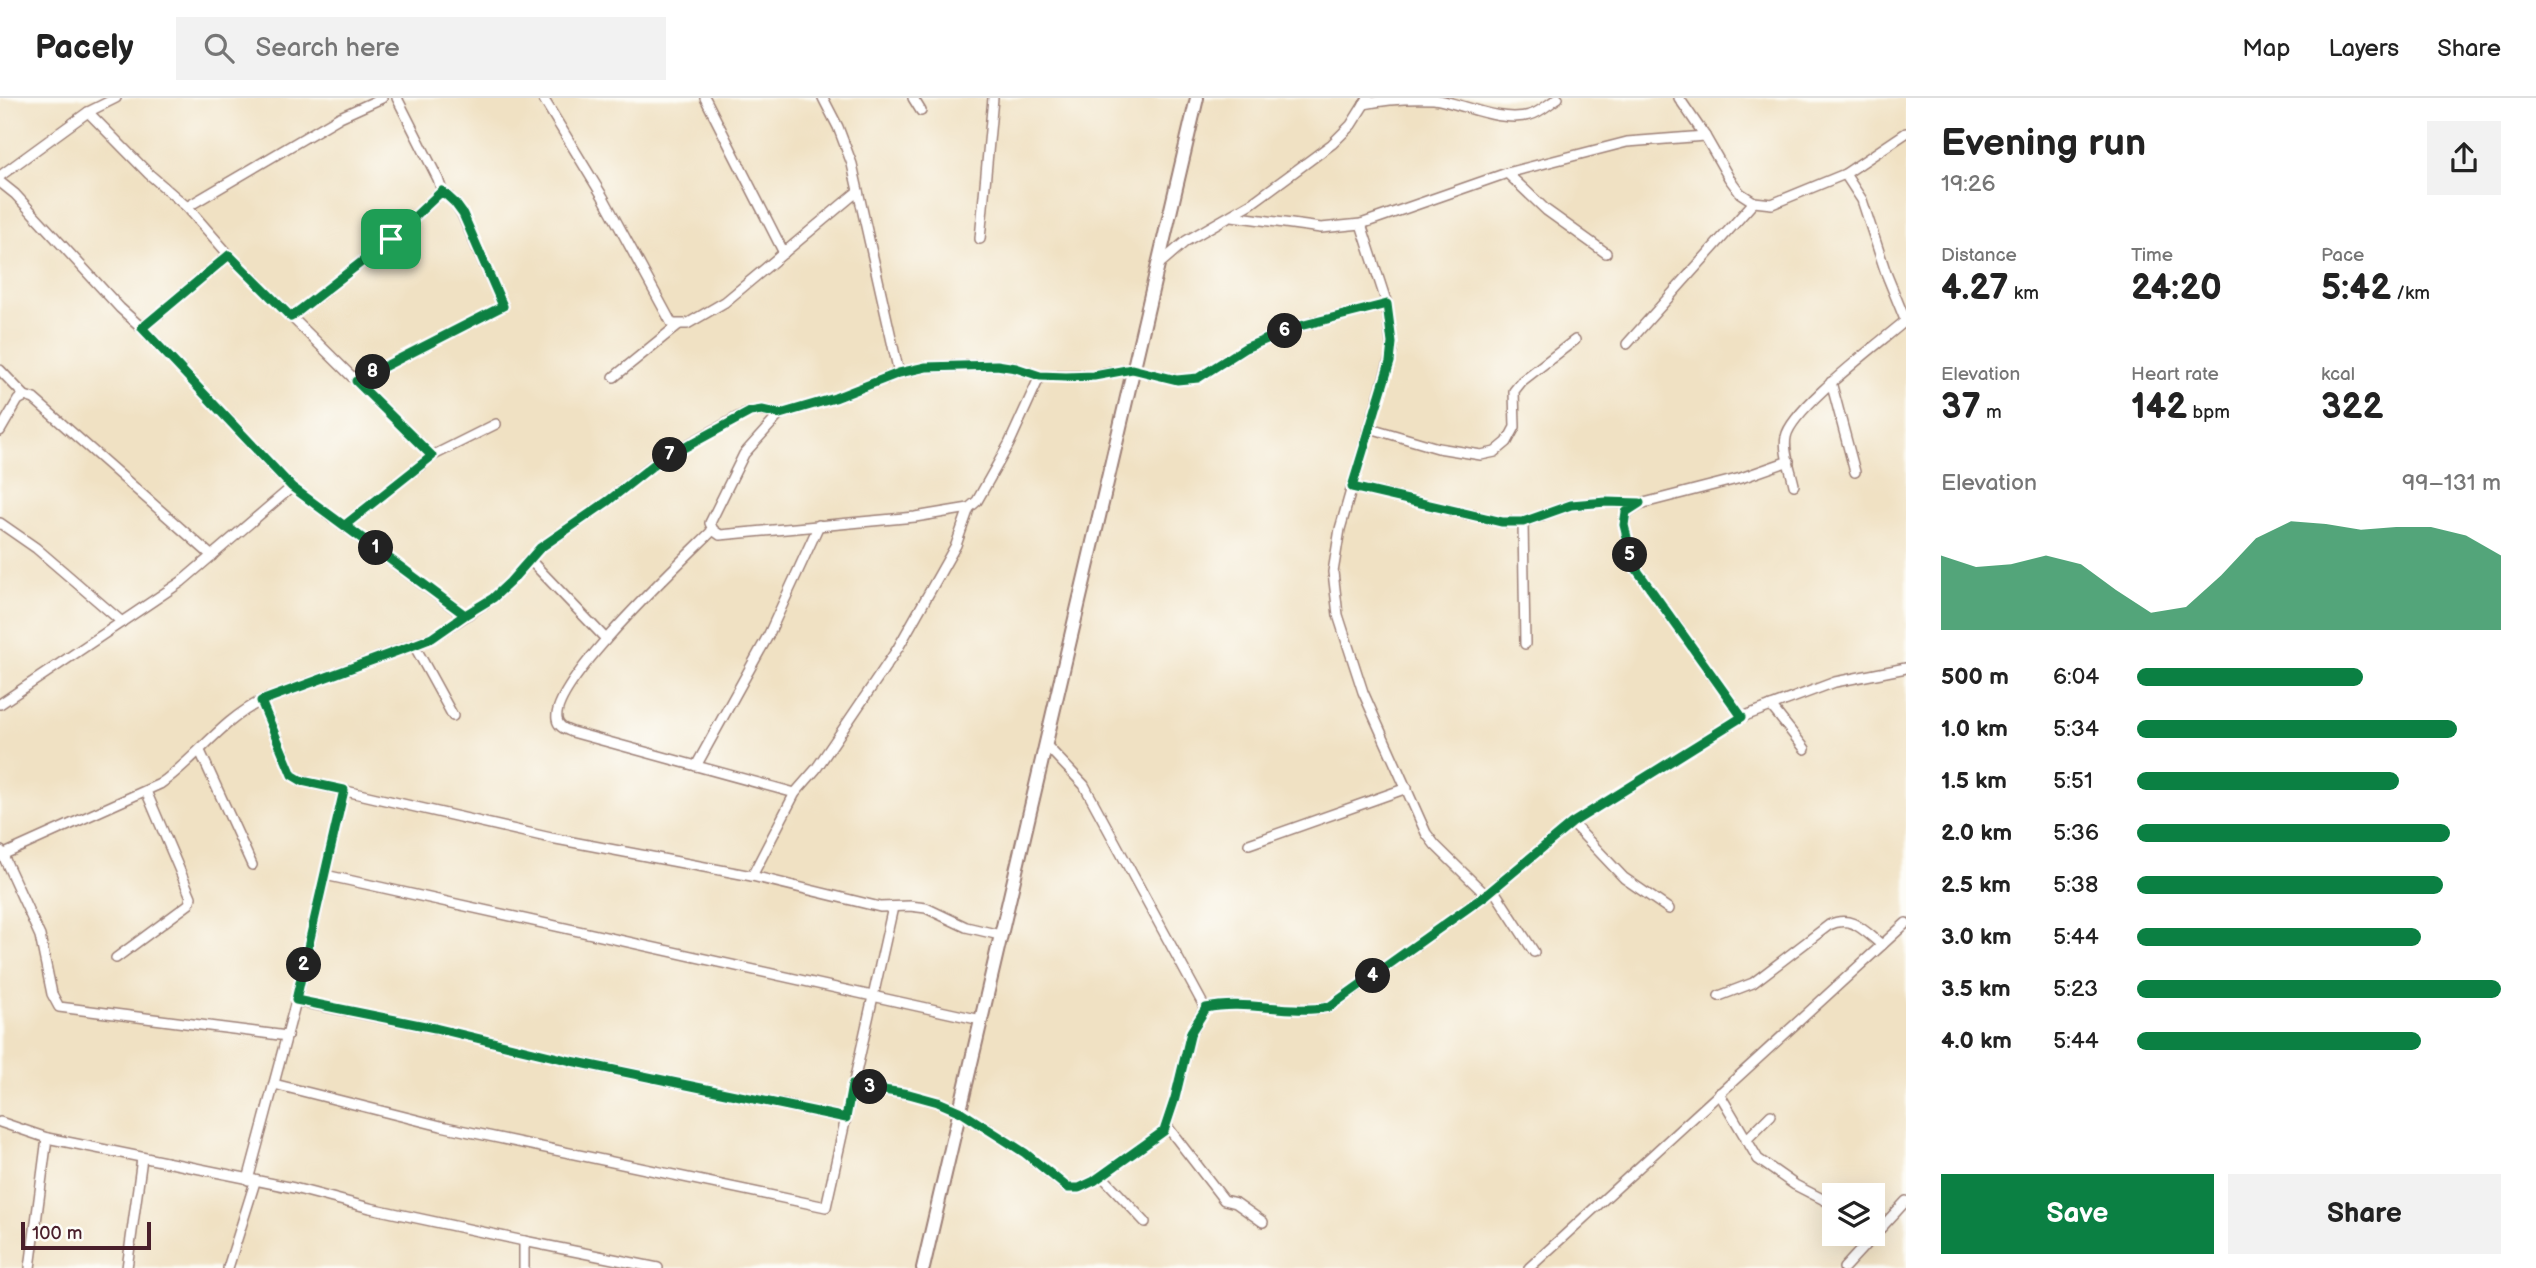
<!DOCTYPE html>
<html lang="en">
<head>
<meta charset="utf-8">
<style>
	:root { --surface:#fff; --page:#f2f2f2; --text:#222; --muted:#767676; --line:#e0e0e0; --accent:#0b8043 }
	body { margin:0; font-family:"Balsamiq Sans",sans-serif; background:var(--page); color:var(--text); height:100vh; display:flex; flex-direction:column; font-size:26px; white-space:nowrap }
	* { box-sizing:border-box; margin:0 }
	p { font-size:23px; color:var(--muted) }
	.icon { flex:none; width:38px; height:38px; fill:none; stroke:currentColor; stroke-width:2; stroke-linecap:round; stroke-linejoin:round }
	.map { position:relative; flex:1; overflow:hidden }
	.side { display:flex; flex-direction:column; background:var(--surface); width:630px }
	.side>* { flex:none }
	.controls { position:absolute; left:1822px; top:1085px; display:grid; gap:14px }
	.controls a { display:grid; place-items:center; width:63px; height:63px; border-radius:0px; background:var(--surface); box-shadow:0 7px 28px #0002; font-size:35px }
	.scale { position:absolute; left:21px; bottom:18px; width:130px; box-sizing:border-box; padding-left:7px; border:4px solid #4a1f2b; border-top:0; font-size:19px; line-height:24px; white-space:nowrap; color:#4a1f2b; -webkit-text-stroke:5px #fdfcf7; paint-order:stroke }
	.pin { position:absolute; display:grid; place-items:center; width:60px; height:60px; color:#fff; margin:-30px; border-radius:14px; box-shadow:0 4px 10px #0006 }
	.km { position:absolute; width:35px; height:35px; margin:-18px; border-radius:50%; background:#222; color:#fff; font-size:19px; line-height:35px; text-align:center }
	.round { display:grid; place-items:center; flex:none; width:74px; height:74px; border-radius:0px; background:var(--page) }
	.head { display:flex; align-items:center; justify-content:space-between; height:119px; padding:0 35px }
	h1 { font-size:38px; font-weight:600; line-height:52px }
	.stats { display:grid; grid-template-columns:repeat(3,1fr); gap:10px; height:119px; padding:7px 35px }
	.stats div { display:grid; align-content:center }
	.stats b { font-size:35px; font-weight:600 }
	.stats small { font-size:19px; font-weight:400 }
	.stats p { font-size:19px }
	.chart { height:196px; padding:14px 35px }
	.chart p { display:flex; justify-content:space-between }
	.chart svg { width:100%; height:126px; margin-top:7px; fill:var(--accent); opacity:.7 }
	.button { display:flex; gap:14px; margin-top:auto; padding:14px 35px }
	.button a { flex:1; height:80px; border-radius:0px; background:var(--accent); color:#fff; font-size:28px; font-weight:600; line-height:80px; text-align:center }
	.button a+a { background:var(--page); color:var(--text) }
	ul { padding:0 35px; list-style:none; font-size:23px }
	li { display:grid; grid-template-columns:112px 84px 1fr; align-items:center; height:52px }
	li i { height:18px; border-radius:9px; background:var(--accent) }
	header { display:flex; align-items:center; gap:42px; box-sizing:border-box; height:98px; padding:0 35px; background:var(--surface); border-bottom:2px solid var(--line) }
	header strong { font-size:33px }
	nav { display:flex; gap:38px; margin-inline-start:auto; font-size:24px }
	.search { width:490px; height:63px; background:var(--page); display:flex; align-items:center; gap:18px; box-sizing:border-box; padding:0 24px; border-radius:0px; color:var(--muted); font-size:26px }
	main { display:flex; flex:1; min-height:0 }
	.map>svg:first-child { display:block }
</style>
</head>
<body>
<header>
<strong>Pacely</strong>
<div class="search"><svg class="icon" aria-label="search" viewBox="0 0 24 24"><circle cx="10" cy="10" r="6"/><path d="M15 15l6 6"/></svg>Search here</div>
<nav><a>Map</a><a>Layers</a><a>Share</a></nav>
</header>
<main>
<div class="map">
<svg width="1906" height="1170" viewBox="0 0 1906 1170">
	<rect width="100%" height="100%" fill="#fdfcf7"/>
	<filter id="ink" filterUnits="userSpaceOnUse"><feTurbulence type="fractalNoise" baseFrequency=".0143" numOctaves="2"/><feDisplacementMap in="SourceGraphic" scale="14" xChannelSelector="R" yChannelSelector="G"/><feConvolveMatrix kernelMatrix="1 2 1 2 8 2 1 2 1" color-interpolation-filters="sRGB"/></filter>
	<filter id="wash" filterUnits="userSpaceOnUse"><feTurbulence type="fractalNoise" baseFrequency=".00686" numOctaves="4" result="noise"/><feDisplacementMap in="SourceGraphic" scale="28" xChannelSelector="R" yChannelSelector="G"/><feGaussianBlur stdDeviation="1.57" result="paint"/><feColorMatrix in="noise" values="0 0 0 0 0 0 0 0 0 0 0 0 0 0 0 0 0 1.4 0 .05"/><feComposite in="paint" operator="in"/></filter>
	<g filter="url(#wash)">
		<rect width="100%" height="100%" fill="#f0e1c3"/>
	</g>
	<g filter="url(#ink)">
		<g fill="none" stroke-linecap="round" stroke-linejoin="round">
			<defs>
				<g id="minor">
					<polyline points="116,0 88,14 149,76 187,109 229,157 432,358 496,326"/>
					<polyline points="543,0 603,99 672,226 687,226 725,204 858,93"/>
					<polyline points="705,0 784,155"/>
					<polyline points="823,0 838,29 852,66 899,275 926,269 997,267 1016,270 1040,278 1094,278 1132,271 1177,282 1198,280 1245,250 1296,229 1387,206"/>
					<polyline points="913,0 921,13"/>
					<polyline points="1679,0 1705,38 1729,80 1740,95 1754,104 1772,106 1845,76 1906,35"/>
					<path d="M1364,6c23,-5 47,-6 70,-5 31,5 65,24 96,16 9,-2 20,-12 28,-17"/>
					<polyline points="1507,75 1546,112 1606,155"/>
					<polyline points="1845,76 1862,102 1886,175 1906,224"/>
					<polyline points="0,78 88,14"/>
					<polyline points="0,84 15,96 120,210 142,230 292,389 465,518"/>
					<polyline points="187,109 340,19 382,0"/>
					<polyline points="1232,118 1321,130 1361,126 1507,75 1627,44 1705,38"/>
					<polyline points="1361,126 1387,206 1392,254 1352,389 1340,431 1333,474 1338,517 1363,594 1426,735 1435,747 1486,797"/>
					<polyline points="980,141 993,0"/>
					<polyline points="1157,168 1186,143 1252,105 1332,46 1351,27 1368,0"/>
					<polyline points="291,219 391,141 442,93 438,81 397,0"/>
					<polyline points="142,230 229,157"/>
					<polyline points="1627,246 1754,104"/>
					<polyline points="0,272 25,298 34,301 212,458"/>
					<polyline points="614,279 678,227"/>
					<polyline points="356,283 503,208 462,116 455,105 442,93"/>
					<polyline points="1831,284 1855,374"/>
					<polyline points="780,316 744,356 710,425 713,432 720,437 915,419 969,410 977,403 1009,346 1040,278"/>
					<polyline points="1370,330 1438,350 1481,357 1495,354 1507,344 1515,329 1514,293 1522,283 1575,242"/>
					<polyline points="0,333 18,302 25,298"/>
					<path d="M1794,387c-3,-15 -11,-34 -8,-48 5,-28 95,-95 119,-116"/>
					<polyline points="1352,389 1502,424 1523,424 1571,407 1606,404 1640,406"/>
					<polyline points="1523,424 1525,546"/>
					<polyline points="0,425 36,450 122,524"/>
					<polyline points="345,427 432,358"/>
					<path d="M713,432c-29,29 -162,153 -156,189 1,8 8,10 15,13l223,61"/>
					<polyline points="530,462 605,540"/>
					<polyline points="414,547 453,618"/>
					<polyline points="261,603 292,677 302,683 551,740 752,778 880,809 910,808 926,810 966,829 1000,837"/>
					<polyline points="0,606 181,484 292,389"/>
					<polyline points="1771,608 1805,651"/>
					<polyline points="1742,619 1634,468 1624,427 1627,414 1640,406 1741,380 1789,363"/>
					<polyline points="1045,646 1084,687 1205,910"/>
					<polyline points="200,653 252,767"/>
					<polyline points="696,668 769,536 819,427"/>
					<polyline points="1572,725 1624,780 1669,811"/>
					<polyline points="1249,746 1407,690"/>
					<polyline points="1,753 40,838 52,896 59,909 287,938"/>
					<path d="M0,758l160,-72c36,-25 61,-63 101,-83l171,-63 61,-40 17,-16 30,-34 68,-47 47,-38 83,-46 12,-5 12,-2 18,4 55,-16 64,-25"/>
					<polyline points="325,777 981,922"/>
					<polyline points="752,778 795,695 816,671 898,550 956,447 969,410"/>
					<polyline points="1493,791 1534,854"/>
					<polyline points="116,860 189,806 191,799 146,693"/>
					<path d="M1719,898l34,-13 76,-58c23,-11 35,6 53,20"/>
					<polyline points="296,903 435,930 571,963 846,1020"/>
					<polyline points="274,986 441,1028 826,1109 893,809"/>
					<path d="M852,987l57,9 29,8 23,10 64,41 42,35h12l15,-7 70,-50 11,-33 16,-65 14,-25c41,-9 83,7 124,-1l157,-112 86,-72 170,-106 93,-35 71,-14"/>
					<polyline points="1719,995 1758,1061 1795,1087 1834,1107"/>
					<polyline points="0,1024 47,1040 294,1090 370,1110 524,1143"/>
					<polyline points="1166,1027 1224,1102 1236,1105 1263,1124"/>
					<polyline points="1746,1042 1771,1017"/>
					<polyline points="1101,1077 1145,1124"/>
					<polyline points="248,1082 296,903 344,692"/>
					<polyline points="30,1170 47,1040"/>
					<polyline points="127,1170 142,1060"/>
					<polyline points="228,1170 255,1084"/>
					<polyline points="524,1170 524,1143 658,1170"/>
					<polyline points="1529,1170 1906,825"/>
					<polyline points="1844,1170 1906,1103"/>
				</g>
				<polyline id="secondary" points="923,1170 1197,0"/>
			</defs>
			<use href="#minor" stroke="#9d8077" stroke-width="12"/>
			<use href="#secondary" stroke="#9d8077" stroke-width="16"/>
			<use href="#minor" stroke="#fff" stroke-width="9"/>
			<use href="#secondary" stroke="#fff" stroke-width="12"/>
		</g>
	</g>
	<g fill="none" stroke-linecap="round" stroke-linejoin="round" filter="url(#ink)">
		<defs>
			<path id="route" d="M391,141l-100,78 -62,-62 -87,73 150,159 173,128 -33,23 -18,7 -153,56 31,74 10,6 42,9 -48,210 139,28 136,33 275,57 6,-33 57,9 29,8 23,10 64,41 43,35h11l15,-7 70,-50 11,-33 16,-66 15,-24c40,-9 82,7 123,-1l157,-112 86,-72 170,-106 -108,-151 -10,-41 2,-13 14,-9 -34,-1 -35,3 -48,17h-21l-150,-35 38,-125 2,-19 -5,-39 -91,23 -51,21 -47,30 -21,2 -45,-11 -38,7 -28,1 -26,-1 -24,-8 -19,-3 -71,2 -27,6 -64,25 -55,16 -18,-4 -12,2 -94,51 -48,38 -68,47 -30,34 -17,16 -28,17 -120,-90 87,-69 -76,-75 147,-75 -40,-92 -8,-11 -13,-12 -51,48"/>
		</defs>
		<use href="#route" stroke="#fff" stroke-width="14"/>
		<use href="#route" stroke="#0b8043" stroke-width="9"/>
	</g>
</svg>
<div class="controls">
<a><svg class="icon" aria-label="layers" viewBox="0 0 24 24"><path d="M12 4l9 5-9 5-9-5zM3 14l9 5 9-5"/></svg></a>
</div>
<div class="scale">100 m</div>
<div class="pin" style="left:391px;top:141px;background:#1e9e55"><svg class="icon" aria-label="arrive" viewBox="0 0 24 24"><path d="M6 21V4h12l-3 4 3 4H6"/></svg></div>
<b class="km" style="left:376px;top:450px">1</b>
<b class="km" style="left:304px;top:867px">2</b>
<b class="km" style="left:870px;top:989px">3</b>
<b class="km" style="left:1373px;top:878px">4</b>
<b class="km" style="left:1630px;top:457px">5</b>
<b class="km" style="left:1285px;top:233px">6</b>
<b class="km" style="left:670px;top:357px">7</b>
<b class="km" style="left:373px;top:274px">8</b>
</div>
<section class="side">
<div class="head"><div><h1>Evening run</h1><p>19:26</p></div><a class="round"><svg class="icon" aria-label="share" viewBox="0 0 24 24"><path d="M12 15V3M7 8l5-5 5 5M5 13v7h14v-7"/></svg></a></div>
<div class="stats">
<div><p>Distance</p><b>4.27<small> km</small></b></div>
<div><p>Time</p><b>24:20</b></div>
<div><p>Pace</p><b>5:42<small> /km</small></b></div>
</div>
<div class="stats">
<div><p>Elevation</p><b>37<small> m</small></b></div>
<div><p>Heart rate</p><b>142<small> bpm</small></b></div>
<div><p>kcal</p><b>322</b></div>
</div>
<div class="chart"><p><span>Elevation</span>99–131 m</p>
<svg viewBox="0 0 160 44" preserveAspectRatio="none"><path d="M0 44V18L10 22L20 21L30 18L40 21L50 30L60 38L70 36L80 25L90 12L100 6L110 7L120 9L130 8L140 8L150 11L160 18V44z"/></svg>
</div>
<ul>
<li><b>500 m</b>6:04<i style="width:62%"></i></li>
<li><b>1.0 km</b>5:34<i style="width:88%"></i></li>
<li><b>1.5 km</b>5:51<i style="width:72%"></i></li>
<li><b>2.0 km</b>5:36<i style="width:86%"></i></li>
<li><b>2.5 km</b>5:38<i style="width:84%"></i></li>
<li><b>3.0 km</b>5:44<i style="width:78%"></i></li>
<li><b>3.5 km</b>5:23<i style="width:100%"></i></li>
<li><b>4.0 km</b>5:44<i style="width:78%"></i></li>
</ul>
<div class="button"><a>Save</a><a>Share</a></div>
</section>
</main>
</body>
</html>
